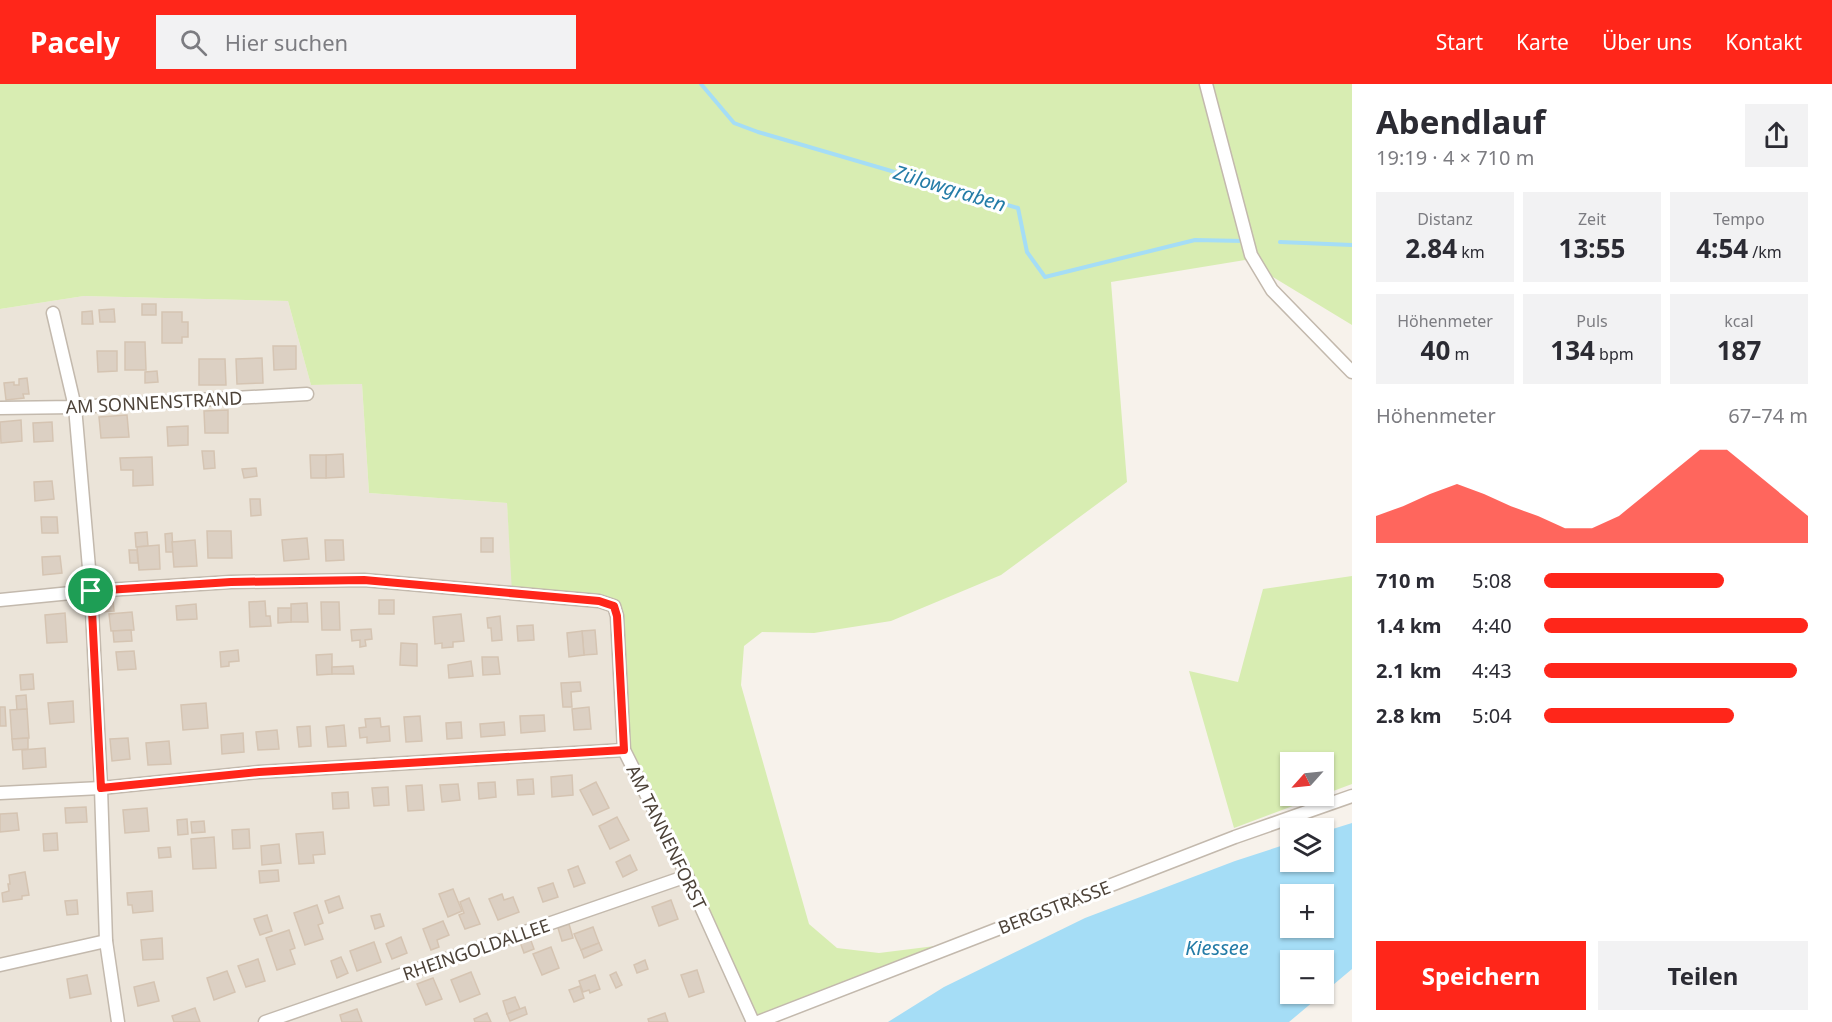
<!DOCTYPE html>
<html lang="de">
<head>
<meta charset="utf-8">
<style>
	:root { --surface:#fff; --page:#f2f2f3; --text:#2b2b33; --muted:#7c7c81; --accent:#ff261a }
	body { margin:0; font-family:"Noto Sans",sans-serif; background:var(--page); color:var(--text); height:100vh; display:flex; flex-direction:column; font-size:22px; white-space:nowrap }
	* { box-sizing:border-box; margin:0 }
	p { font-size:20px; color:var(--muted) }
	.icon { flex:none; width:33px; height:33px; fill:none; stroke:currentColor; stroke-width:2; stroke-linecap:round; stroke-linejoin:round }
	.map { position:relative; flex:1; overflow:hidden }
	.details { display:flex; flex-direction:column; background:var(--surface); width:480px }
	.details>* { flex:none }
	.needle { width:39px; rotate:243deg }
	.buttons { position:absolute; left:1280px; top:668px; display:grid; gap:12px }
	.buttons a { display:grid; place-items:center; width:54px; height:54px; border-radius:0px; background:var(--surface); box-shadow:0 2px 4px #0004; font-size:30px }
	.pin { position:absolute; display:grid; place-items:center; width:51px; height:51px; color:#fff; margin:-26px; border:3px solid #fff; border-radius:50%; box-shadow:0 2px 6px #0007 }
	.round { display:grid; place-items:center; flex:none; width:63px; height:63px; border-radius:0px; background:var(--page) }
	.headline { display:flex; align-items:center; justify-content:space-between; height:102px; padding:0 24px }
	h1 { font-size:33px; font-weight:700; line-height:45px }
	.stats { display:grid; grid-template-columns:repeat(3,1fr); gap:9px; height:102px; padding:6px 24px }
	.stats div { display:grid; align-content:center; border-radius:0px; background:var(--page); text-align:center }
	.stats b { font-size:26px; font-weight:700 }
	.stats small { font-size:16px; font-weight:400 }
	.stats p { font-size:16px }
	.chart { height:168px; padding:12px 24px }
	.chart p { display:flex; justify-content:space-between }
	.chart svg { width:100%; height:108px; margin-top:6px; fill:var(--accent); opacity:.7 }
	.cta { display:flex; gap:12px; margin-top:auto; padding:12px 24px }
	.cta a { flex:1; height:69px; border-radius:0px; background:var(--accent); color:#fff; font-size:24px; font-weight:700; line-height:69px; text-align:center }
	.cta a+a { background:var(--page); color:var(--text) }
	ul { padding:0 24px; list-style:none; font-size:20px }
	li { display:grid; grid-template-columns:96px 72px 1fr; align-items:center; height:45px }
	li i { height:15px; border-radius:8px; background:var(--accent) }
	header { display:flex; align-items:center; gap:36px; box-sizing:border-box; height:84px; padding:0 30px; background:var(--accent); color:#fff }
	header strong { font-size:28px }
	nav { display:flex; gap:33px; margin-inline-start:auto; font-size:21px }
	.search { width:420px; height:54px; background:var(--page); display:flex; align-items:center; gap:15px; box-sizing:border-box; padding:0 21px; border-radius:0px; color:var(--muted); font-size:22px }
	main { display:flex; flex:1; min-height:0 }
	.map>svg:first-child { display:block }
</style>
</head>
<body>
<header>
<strong>Pacely</strong>
<div class="search"><svg class="icon" aria-label="search" viewBox="0 0 24 24"><circle cx="10" cy="10" r="6"/><path d="M15 15l6 6"/></svg>Hier suchen</div>
<nav><a>Start</a><a>Karte</a><a>Über uns</a><a>Kontakt</a></nav>
</header>
<main>
<div class="map">
<svg width="1352" height="938" viewBox="0 0 1352 938">
	<rect width="100%" height="100%" fill="#f7f2eb"/>
	<polygon fill="#ebe4d9" points="84,212 288,217 311,301 362,300 369,409 507,419 513,509 614,522 753,938 0,938 0,225"/>
	<g fill="#d8edb2" fill-rule="evenodd">
		<polygon points="0,0 1352,0 1352,241 1245,176 1111,198 1127,398 1001,491 891,537 814,549 762,548 744,562 741,601 809,840 837,864 879,869 959,859 758,938 624,666 614,522 512,509 507,419 369,409 362,300 311,301 288,217 84,212 0,225"/>
		<path d="M1352,492v208l-118,44 -45,-157 49,11 25,-93zM1290,678h33v33h-33z"/>
	</g>
	<path fill="#a5ddf6" fill-rule="evenodd" d="M1352,739v146l-63,53h-401l56,-35 141,-69 150,-57 55,-18v18h33v-29zM1290,810h33v33h-33zM1290,876h33v33h-33z"/>
	<g fill="none" stroke-linecap="round" stroke-linejoin="round">
		<g stroke="#a5ddf6" stroke-width="4">
			<polyline points="701,0 734,39 758,48 1018,124 1027,168 1045,193 1195,156 1244,157"/>
			<polyline points="1280,158 1352,161"/>
		</g>
	</g>
	<g fill="#dcd0c3" stroke="#d5c4b2" stroke-width="1.5">
		<rect x="142" y="220" width="14" height="11"/>
		<polygon points="114,225 115,238 100,238 99,226"/>
		<polygon points="92,227 93,240 82,240 82,228"/>
		<polygon points="162,228 182,228 182,238 188,238 188,253 182,253 182,259 162,259"/>
		<polygon points="125,258 145,258 146,286 125,286"/>
		<polygon points="273,262 296,262 296,285 274,286"/>
		<polygon points="97,267 117,267 117,287 98,288"/>
		<polygon points="262,274 263,299 237,300 236,275"/>
		<polygon points="199,275 225,275 226,301 199,301"/>
		<polygon points="157,287 158,298 145,299 145,288"/>
		<polygon points="27,294 29,310 23,310 24,314 6,316 4,299 14,298 14,301 19,301 19,295"/>
		<polygon points="228,326 228,349 205,349 204,327"/>
		<polygon points="127,331 129,353 101,354 99,333"/>
		<polygon points="21,336 22,357 1,359 0,338"/>
		<polygon points="52,338 53,357 34,358 33,339"/>
		<polygon points="188,342 188,361 168,362 167,343"/>
		<polygon points="202,367 214,367 215,384 204,385"/>
		<polygon points="343,370 344,393 326,394 326,371"/>
		<polygon points="310,371 326,371 326,394 311,394"/>
		<polygon points="152,373 153,401 133,402 133,386 121,386 120,374"/>
		<polygon points="256,384 257,392 244,394 242,385"/>
		<polygon points="52,397 54,415 35,417 34,398"/>
		<polygon points="250,415 260,415 261,431 251,432"/>
		<polygon points="41,433 57,433 58,449 42,449"/>
		<polygon points="207,447 231,447 232,474 208,474"/>
		<polygon points="147,448 148,462 136,463 135,449"/>
		<polygon points="172,449 173,468 166,468 165,450"/>
		<polygon points="307,454 309,475 284,477 282,456"/>
		<rect x="481" y="454" width="12" height="14"/>
		<polygon points="195,456 197,482 174,483 172,458"/>
		<polygon points="325,456 343,456 344,476 326,477"/>
		<polygon points="159,461 160,485 139,486 137,463"/>
		<polygon points="129,466 137,466 138,479 130,479"/>
		<polygon points="60,472 62,489 43,491 42,473"/>
		<polygon points="113,516 114,527 99,528 98,517"/>
		<rect x="379" y="516" width="15" height="14"/>
		<polygon points="265,517 266,532 270,532 271,542 250,543 249,518"/>
		<polygon points="321,518 339,518 340,546 322,546"/>
		<polygon points="307,519 308,538 291,538 291,520"/>
		<polygon points="196,520 197,535 177,536 176,522"/>
		<polygon points="278,524 291,524 291,538 278,539"/>
		<polygon points="132,528 134,546 111,547 109,530"/>
		<polygon points="65,529 67,558 47,559 45,531"/>
		<polygon points="461,530 464,557 453,558 453,563 442,564 442,559 435,560 433,533"/>
		<polygon points="500,532 502,556 492,557 491,544 488,544 487,534"/>
		<polygon points="533,541 534,556 518,557 517,542"/>
		<polygon points="371,545 372,555 365,556 366,562 360,563 360,556 352,557 351,546"/>
		<polygon points="131,546 132,557 114,558 113,547"/>
		<polygon points="595,546 597,570 584,571 582,547"/>
		<polygon points="582,547 584,571 569,573 567,549"/>
		<polygon points="401,559 417,560 417,582 400,581"/>
		<polygon points="238,566 239,577 229,578 229,582 221,583 220,568"/>
		<polygon points="134,567 136,585 118,586 116,568"/>
		<polygon points="332,570 332,590 317,591 316,571"/>
		<polygon points="482,573 498,573 500,590 483,591"/>
		<polygon points="471,577 473,592 449,594 448,581"/>
		<polygon points="353,582 354,590 332,590 332,583"/>
		<polygon points="33,590 34,605 21,606 20,591"/>
		<polygon points="580,598 581,607 571,608 572,623 563,623 561,599"/>
		<polygon points="26,611 27,625 17,626 16,612"/>
		<polygon points="73,617 74,638 50,640 48,619"/>
		<polygon points="206,619 208,644 183,646 181,621"/>
		<polygon points="0,623 5,623 6,642 0,642"/>
		<polygon points="589,623 591,645 574,646 572,625"/>
		<polygon points="27,625 29,654 12,655 10,626"/>
		<polygon points="544,631 545,647 521,649 520,632"/>
		<polygon points="420,632 422,657 406,658 404,633"/>
		<polygon points="380,634 381,643 389,642 390,657 367,659 367,653 360,654 359,644 366,643 365,635"/>
		<polygon points="461,638 462,654 447,655 446,639"/>
		<polygon points="504,638 505,651 481,653 480,640"/>
		<polygon points="344,641 346,662 328,663 326,643"/>
		<polygon points="310,642 311,662 299,663 297,643"/>
		<polygon points="277,646 279,665 258,666 256,648"/>
		<polygon points="243,649 244,668 222,670 221,651"/>
		<polygon points="28,654 28,665 13,666 12,655"/>
		<polygon points="128,654 130,675 112,677 110,655"/>
		<polygon points="169,657 171,680 148,681 146,659"/>
		<polygon points="45,664 46,683 23,685 22,666"/>
		<polygon points="572,691 573,711 552,713 551,693"/>
		<polygon points="533,695 534,710 518,711 517,696"/>
		<polygon points="495,698 496,713 479,715 478,699"/>
		<polygon points="596,698 609,724 593,731 580,706"/>
		<polygon points="458,700 460,716 442,718 440,701"/>
		<polygon points="422,701 424,726 408,727 406,702"/>
		<polygon points="388,703 389,721 374,722 372,704"/>
		<polygon points="348,708 349,724 333,725 332,709"/>
		<polygon points="86,723 87,738 66,739 65,724"/>
		<polygon points="147,724 149,747 125,749 123,726"/>
		<polygon points="17,729 19,746 0,748 0,730"/>
		<polygon points="617,733 629,756 610,765 599,742"/>
		<polygon points="187,735 188,750 178,751 177,736"/>
		<polygon points="204,737 205,748 192,749 191,738"/>
		<polygon points="249,745 250,764 233,765 232,746"/>
		<polygon points="323,748 325,770 313,771 314,779 299,780 296,750"/>
		<polygon points="57,749 58,766 44,767 43,750"/>
		<polygon points="214,753 216,784 193,785 191,755"/>
		<polygon points="279,760 281,779 262,781 261,762"/>
		<polygon points="170,763 171,773 159,774 158,764"/>
		<polygon points="630,771 637,786 623,793 616,778"/>
		<polygon points="578,782 585,799 574,803 568,786"/>
		<polygon points="278,786 279,797 260,799 259,787"/>
		<polygon points="25,788 29,811 22,812 22,815 3,818 2,809 9,807 8,800 10,800 9,791"/>
		<polygon points="553,799 558,813 543,818 538,804"/>
		<polygon points="453,805 462,827 448,833 439,810"/>
		<polygon points="152,807 153,827 133,829 132,821 128,821 127,809"/>
		<polygon points="502,810 504,816 513,813 519,828 498,836 489,815"/>
		<polygon points="339,812 343,824 329,829 325,817"/>
		<polygon points="469,814 480,840 465,845 459,831 464,829 460,818"/>
		<polygon points="77,816 78,830 67,831 65,817"/>
		<polygon points="671,816 678,835 659,842 652,823"/>
		<polygon points="317,821 323,839 318,841 323,855 305,861 294,829"/>
		<polygon points="380,830 384,842 375,845 371,832"/>
		<polygon points="267,831 272,847 260,851 254,835"/>
		<polygon points="443,837 449,851 437,856 439,863 431,866 423,845"/>
		<polygon points="569,840 573,854 562,857 558,844"/>
		<polygon points="593,843 599,859 581,866 574,850"/>
		<polygon points="289,846 295,864 290,866 295,880 277,886 266,854"/>
		<polygon points="401,853 407,869 392,875 386,860"/>
		<polygon points="162,854 163,875 143,876 141,856"/>
		<polygon points="530,854 534,865 524,869 520,858"/>
		<polygon points="374,858 381,878 357,887 350,867"/>
		<polygon points="599,859 602,866 584,874 581,866"/>
		<polygon points="551,863 559,884 542,891 533,870"/>
		<polygon points="341,873 348,889 337,894 331,877"/>
		<polygon points="258,875 265,897 246,903 238,882"/>
		<polygon points="645,876 648,885 637,889 634,881"/>
		<polygon points="697,886 704,908 689,913 681,891"/>
		<polygon points="227,887 235,908 214,916 207,894"/>
		<polygon points="471,888 480,910 460,918 451,896"/>
		<polygon points="616,888 622,901 616,904 610,891"/>
		<polygon points="87,891 91,910 70,914 67,895"/>
		<polygon points="595,891 600,905 590,909 589,906 583,908 579,897"/>
		<polygon points="433,894 442,915 426,921 417,900"/>
		<polygon points="154,898 159,917 138,922 134,903"/>
		<polygon points="580,902 584,914 574,918 569,906"/>
		<polygon points="515,913 520,925 507,930 503,917"/>
		<polygon points="525,923 527,930 510,937 507,930"/>
		<polygon points="195,924 200,938 174,938 172,932"/>
		<polygon points="357,925 362,938 342,938 340,931"/>
		<polygon points="487,929 491,938 475,938 474,935"/>
		<polygon points="665,929 668,938 649,938 648,935"/>
	</g>
	<g fill="none" stroke-linecap="round" stroke-linejoin="round">
		<defs>
			<g id="minor">
				<polyline points="1206,0 1251,171 1272,206 1352,288"/>
				<polyline points="53,229 75,323 91,507 101,704 106,857 118,938"/>
				<polyline points="0,324 75,323 307,310"/>
				<polyline points="0,516 91,507 231,498 364,496 599,517 614,522 617,532 624,666 687,792 753,938"/>
				<polyline points="0,709 101,704 259,688 624,666"/>
				<polyline points="0,881 106,857"/>
				<polyline points="265,938 687,792"/>
				<polyline points="758,938 1235,753 1352,712"/>
			</g>
		</defs>
		<use href="#minor" stroke="#c3b9ad" stroke-width="15"/>
		<use href="#minor" stroke="#fff" stroke-width="12"/>
	</g>
	<g fill="none" stroke-linecap="round" stroke-linejoin="round">
		<defs>
			<polygon id="route" points="364,496 599,517 614,522 617,532 624,666 259,688 101,704 91,507 231,498"/>
		</defs>
		<use href="#route" stroke="#fff" stroke-width="12"/>
		<use href="#route" stroke="#ff261a" stroke-width="8"/>
	</g>
	<g text-anchor="middle" dominant-baseline="central" stroke-width="6" stroke-linejoin="round" paint-order="stroke">
		<g font-size="18" fill="#4c4238" stroke="#fff">
			<text transform="translate(154 318) rotate(-3)">AM SONNENSTRAND</text>
			<text transform="translate(667 753) rotate(64)">AM TANNENFORST</text>
			<text transform="translate(1054 823) rotate(-21)">BERGSTRASSE</text>
			<text transform="translate(476 865) rotate(-19)">RHEINGOLDALLEE</text>
		</g>
		<g font-size="20" font-style="italic" fill="#247ca7" stroke="#fff">
			<text transform="translate(950 104) rotate(17)">Zülowgraben</text>
			<text x="1217" y="863">Kiessee</text>
		</g>
	</g>
</svg>
<div class="buttons">
<a><svg class="needle" viewBox="-14 -14 28 28"><path d="M0-13l5 13h-10z" fill="#e53935"/><path d="M0 13l5-13h-10z" fill="#7c7c81"/></svg></a>
<a><svg class="icon" aria-label="layers" viewBox="0 0 24 24"><path d="M12 4l9 5-9 5-9-5zM3 14l9 5 9-5"/></svg></a>
<a>+</a>
<a>−</a>
</div>
<div class="pin" style="left:91px;top:507px;background:#1e9e55"><svg class="icon" aria-label="arrive" viewBox="0 0 24 24"><path d="M6 21V4h12l-3 4 3 4H6"/></svg></div>
</div>
<section class="details">
<div class="headline"><div><h1>Abendlauf</h1><p>19:19 · 4 × 710 m</p></div><a class="round"><svg class="icon" aria-label="share" viewBox="0 0 24 24"><path d="M12 15V3M7 8l5-5 5 5M5 13v7h14v-7"/></svg></a></div>
<div class="stats">
<div><p>Distanz</p><b>2.84<small> km</small></b></div>
<div><p>Zeit</p><b>13:55</b></div>
<div><p>Tempo</p><b>4:54<small> /km</small></b></div>
</div>
<div class="stats">
<div><p>Höhenmeter</p><b>40<small> m</small></b></div>
<div><p>Puls</p><b>134<small> bpm</small></b></div>
<div><p>kcal</p><b>187</b></div>
</div>
<div class="chart"><p><span>Höhenmeter</span>67–74 m</p>
<svg viewBox="0 0 160 44" preserveAspectRatio="none"><path d="M0 44V33L10 29L20 24L30 20L40 24L50 29L60 33L70 38L80 38L90 33L100 24L110 15L120 6L130 6L140 15L150 24L160 33V44z"/></svg>
</div>
<ul>
<li><b>710 m</b>5:08<i style="width:68%"></i></li>
<li><b>1.4 km</b>4:40<i style="width:100%"></i></li>
<li><b>2.1 km</b>4:43<i style="width:96%"></i></li>
<li><b>2.8 km</b>5:04<i style="width:72%"></i></li>
</ul>
<div class="cta"><a>Speichern</a><a>Teilen</a></div>
</section>
</main>
</body>
</html>
